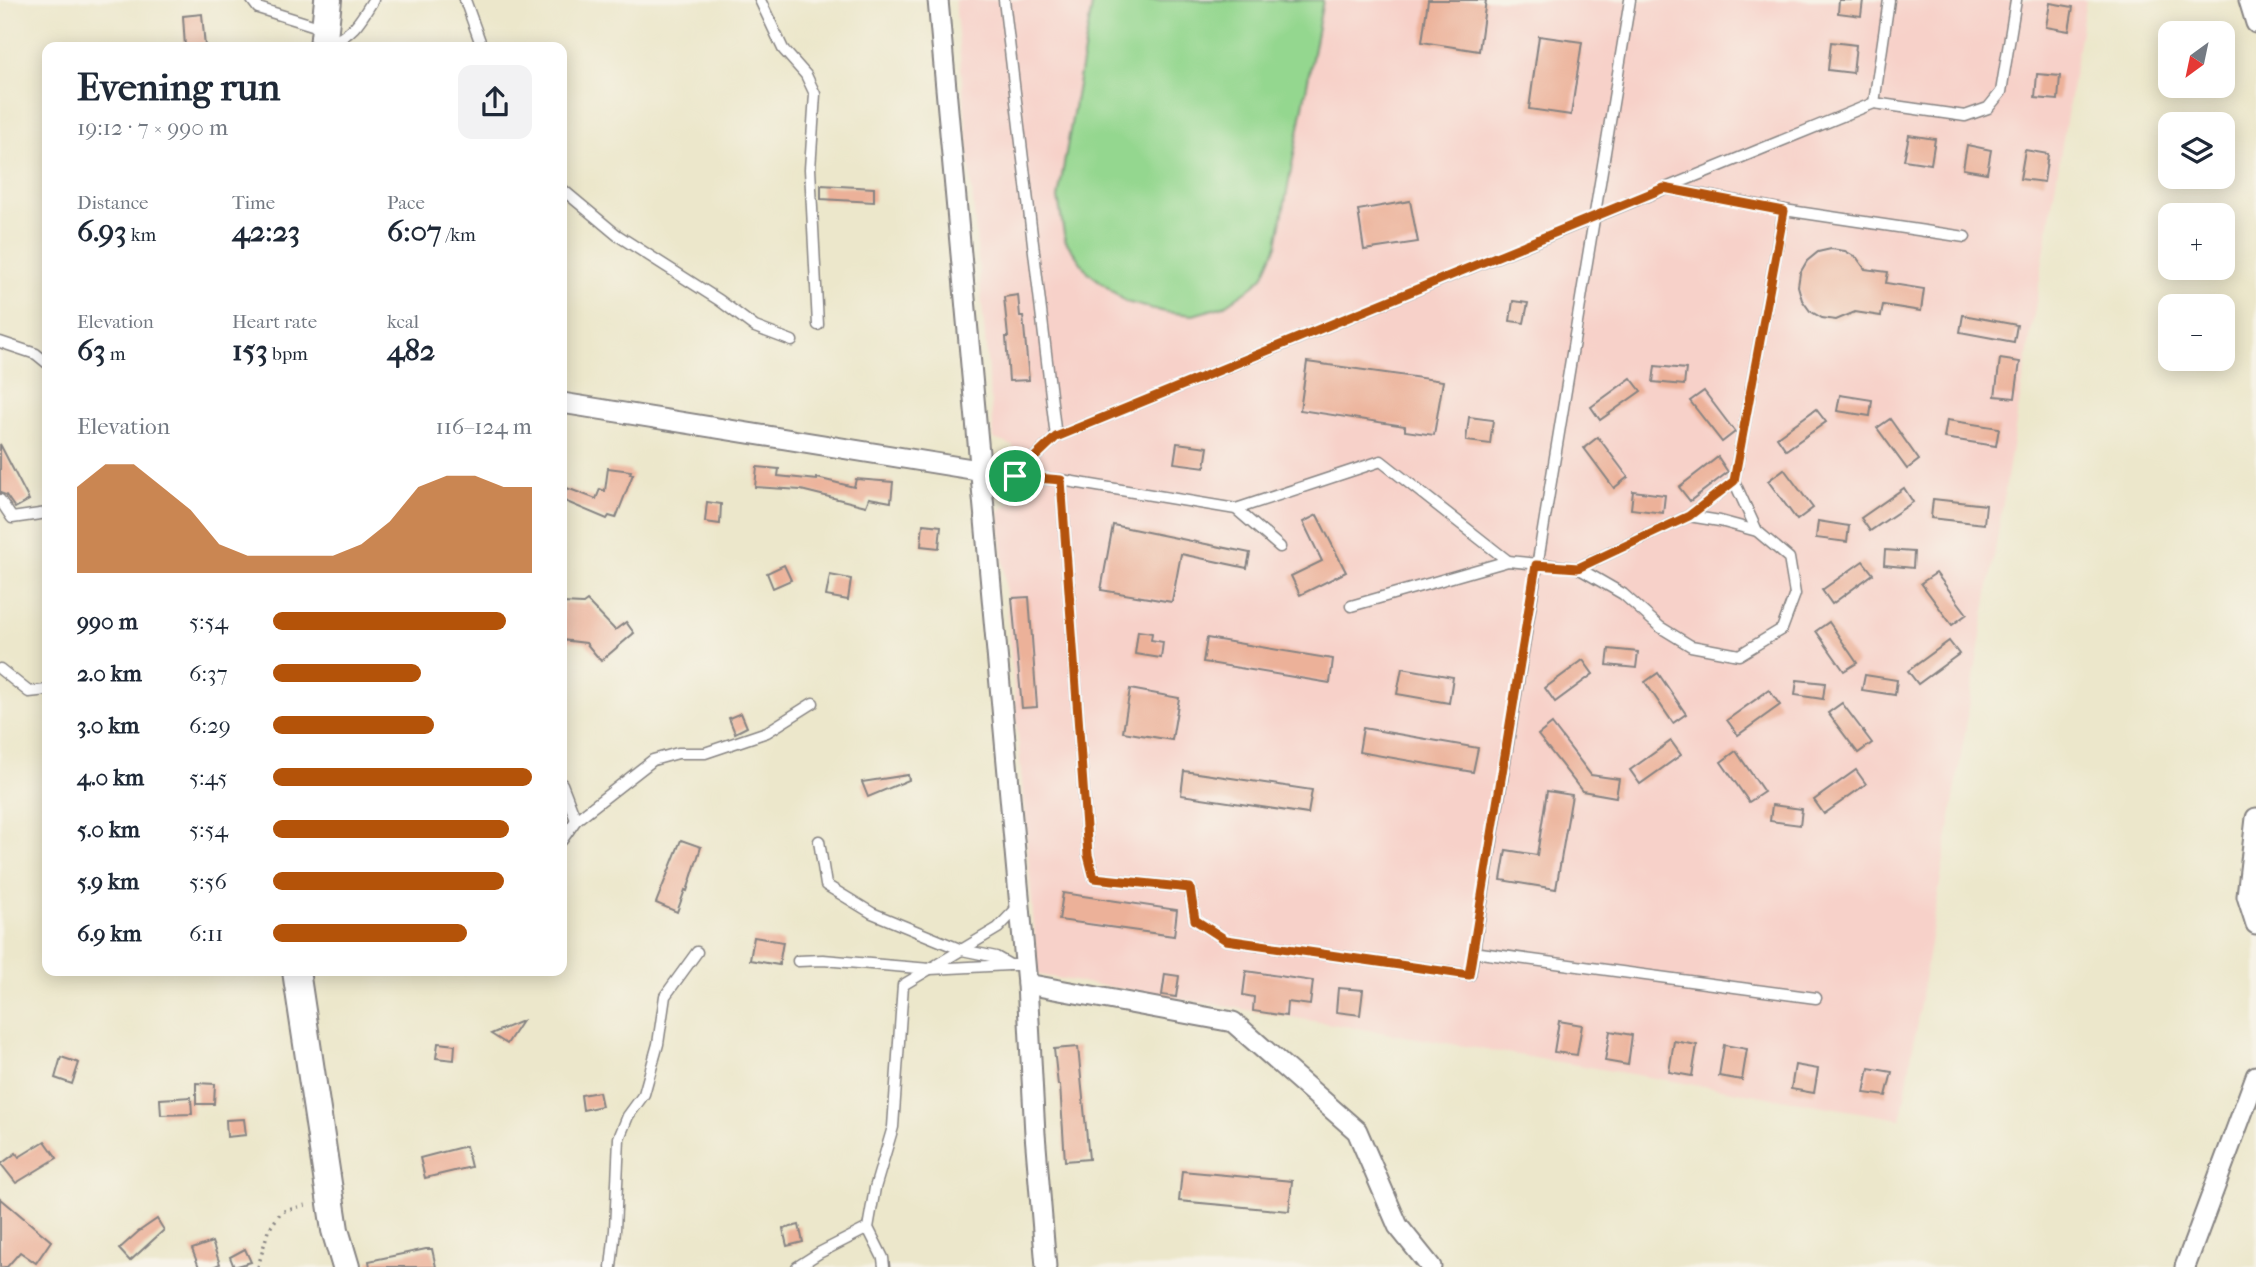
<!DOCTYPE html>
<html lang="en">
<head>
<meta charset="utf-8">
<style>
	:root { --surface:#fff; --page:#f2f2f3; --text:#1f2937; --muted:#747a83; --accent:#b45309 }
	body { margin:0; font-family:"IM FELL French Canon",serif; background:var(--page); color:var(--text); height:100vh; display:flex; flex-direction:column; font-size:26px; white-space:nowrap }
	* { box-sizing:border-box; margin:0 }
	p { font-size:23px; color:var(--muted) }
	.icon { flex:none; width:38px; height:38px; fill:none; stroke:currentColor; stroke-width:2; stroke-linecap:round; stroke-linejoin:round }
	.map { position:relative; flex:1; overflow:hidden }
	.sheet { position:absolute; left:42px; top:42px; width:525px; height:934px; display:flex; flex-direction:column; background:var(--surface); border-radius:14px; box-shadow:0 4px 18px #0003 }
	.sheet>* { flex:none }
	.needle { width:46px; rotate:213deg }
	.buttons { position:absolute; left:2158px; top:21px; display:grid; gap:14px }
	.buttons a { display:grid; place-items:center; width:77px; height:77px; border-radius:14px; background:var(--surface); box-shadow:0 4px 18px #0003; font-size:35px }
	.pin { position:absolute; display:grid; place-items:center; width:60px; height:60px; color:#fff; margin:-30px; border:4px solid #fff; border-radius:50%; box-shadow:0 2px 7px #0007 }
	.round { display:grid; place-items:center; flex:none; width:74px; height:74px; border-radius:14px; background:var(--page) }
	.head { display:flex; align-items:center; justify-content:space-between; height:119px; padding:0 35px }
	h1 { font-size:38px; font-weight:700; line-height:52px }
	.stats { display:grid; grid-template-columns:repeat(3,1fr); gap:10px; height:119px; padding:7px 35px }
	.stats div { display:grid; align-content:center }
	.stats b { font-size:30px; font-weight:700 }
	.stats small { font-size:19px; font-weight:400 }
	.stats p { font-size:19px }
	.chart { height:196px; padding:14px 35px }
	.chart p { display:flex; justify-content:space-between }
	.chart svg { width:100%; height:126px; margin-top:7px; fill:var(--accent); opacity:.7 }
	ul { padding:0 35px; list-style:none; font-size:23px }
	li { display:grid; grid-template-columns:112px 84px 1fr; align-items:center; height:52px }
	li i { height:18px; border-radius:9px; background:var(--accent) }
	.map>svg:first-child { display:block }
</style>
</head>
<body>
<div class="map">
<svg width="2256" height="1267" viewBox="0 0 2256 1267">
	<rect width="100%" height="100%" fill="#f7f3e8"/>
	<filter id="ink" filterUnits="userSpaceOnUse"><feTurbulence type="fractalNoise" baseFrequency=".0143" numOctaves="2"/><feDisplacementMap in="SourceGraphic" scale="14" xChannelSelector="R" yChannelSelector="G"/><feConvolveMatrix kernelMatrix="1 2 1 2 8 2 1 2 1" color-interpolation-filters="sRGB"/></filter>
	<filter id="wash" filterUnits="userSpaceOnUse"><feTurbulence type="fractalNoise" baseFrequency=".00686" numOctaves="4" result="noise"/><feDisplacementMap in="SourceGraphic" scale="28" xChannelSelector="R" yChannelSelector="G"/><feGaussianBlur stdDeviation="1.57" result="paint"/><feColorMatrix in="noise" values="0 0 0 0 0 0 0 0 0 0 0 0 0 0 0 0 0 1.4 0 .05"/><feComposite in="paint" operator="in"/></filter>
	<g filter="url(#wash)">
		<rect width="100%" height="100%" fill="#ece7cb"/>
		<polygon fill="#f7d1c9" points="955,0 2086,0 1901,1119 1038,975 999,511 1011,502 1015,476 1013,446 994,439"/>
		<polygon fill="#94d78f" stroke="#5b7c65" stroke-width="2" points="1093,0 1323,0 1277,245 1263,277 1249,289 1224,306 1193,315 1165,312 1126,302 1087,271 1065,240 1058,198"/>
		<g id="blocks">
			<g fill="#ecb199">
				<polygon points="1428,0 1486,0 1479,51 1422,42"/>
				<polygon points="1839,0 1863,0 1861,16 1838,13"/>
				<polygon points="2050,3 2073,7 2069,31 2046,27"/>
				<polygon points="202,14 205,47 185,47 183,16"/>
				<polygon points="1539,36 1582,42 1571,115 1529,109"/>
				<polygon points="1831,42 1856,45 1853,73 1828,70"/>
				<polygon points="2037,74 2060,76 2058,100 2035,98"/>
				<polygon points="1909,135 1935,139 1931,164 1904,160"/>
				<polygon points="1967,145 1991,150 1987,173 1963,169"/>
				<polygon points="2025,150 2048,154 2044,182 2020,179"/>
				<polygon points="821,185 874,188 874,202 821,199"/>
				<polygon points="1410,201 1418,242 1364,250 1358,210"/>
				<polygon points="1831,249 1845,251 1857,258 1865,269 1888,272 1886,283 1924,289 1921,311 1883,305 1881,316 1855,312 1836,320 1822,318 1810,311 1802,300 1798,286 1800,273 1807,261 1818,252"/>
				<polygon points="1018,295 1020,316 1023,316 1029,380 1009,381 1006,337 1008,337 1004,297"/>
				<polygon points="1513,301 1528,303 1524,323 1510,321"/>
				<polygon points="1963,315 2017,325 2014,342 1960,332"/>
				<polygon points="2000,359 2020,362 2015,398 1995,396"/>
				<polygon points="1307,362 1443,381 1434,435 1405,431 1405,426 1300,410"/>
				<polygon points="1655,366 1686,369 1684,385 1653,382"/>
				<polygon points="1631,378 1641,391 1600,420 1591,407"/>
				<polygon points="1704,391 1735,432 1722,442 1690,401"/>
				<polygon points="1840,395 1872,400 1870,416 1837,411"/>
				<polygon points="1816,409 1826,422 1786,450 1777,437"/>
				<polygon points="1469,417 1493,420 1490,444 1466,441"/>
				<polygon points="1890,419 1919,460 1907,469 1877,428"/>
				<polygon points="1947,420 1999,428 1996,446 1944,438"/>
				<polygon points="1598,437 1628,477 1614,488 1584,448"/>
				<polygon points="1177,443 1208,447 1205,467 1174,463"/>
				<polygon points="0,444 29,500 15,508 6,495 0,493"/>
				<polygon points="1718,457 1728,472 1690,501 1679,487"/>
				<polygon points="757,467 779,469 778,476 817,480 817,478 854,487 856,479 893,482 891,502 869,498 866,506 801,490 755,487"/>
				<polygon points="608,468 631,471 630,474 633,474 616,518 609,516 607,519 562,500 567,488 596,499 600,489 605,491"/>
				<polygon points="1784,469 1813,508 1797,520 1768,481"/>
				<polygon points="1904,488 1913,502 1870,531 1861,518"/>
				<polygon points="1633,491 1665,495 1663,513 1631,509"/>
				<polygon points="1933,499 1986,505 1984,524 1931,518"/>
				<polygon points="707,502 721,504 720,524 705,522"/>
				<polygon points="1317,515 1346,572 1300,595 1291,576 1322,561 1303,522"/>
				<polygon points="1818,521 1849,526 1847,542 1816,538"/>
				<polygon points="923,524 941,526 939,548 921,546"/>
				<polygon points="1113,525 1250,553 1247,568 1181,554 1172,602 1101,590"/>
				<polygon points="1885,550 1914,552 1913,568 1884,565"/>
				<polygon points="1863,561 1873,574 1832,604 1822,590"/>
				<polygon points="784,565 791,580 773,588 767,573"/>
				<polygon points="1936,573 1967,614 1952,625 1921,583"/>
				<polygon points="830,575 851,579 848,600 826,596"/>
				<polygon points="1029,597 1037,707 1022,708 1012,598"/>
				<polygon points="587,601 615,630 626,622 634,633 601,661 586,643 562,640 563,603 583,604"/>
				<polygon points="1829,622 1857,663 1844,671 1816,631"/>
				<polygon points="1138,631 1152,633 1151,640 1163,642 1161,658 1135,654"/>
				<polygon points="1207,638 1333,659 1330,683 1203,662"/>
				<polygon points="1949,641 1959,654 1918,684 1908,671"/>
				<polygon points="1609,649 1638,652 1636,668 1607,665"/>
				<polygon points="1583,660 1593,674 1555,702 1545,688"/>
				<polygon points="1402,668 1453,677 1449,703 1397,694"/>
				<polygon points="1658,673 1686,714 1673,723 1645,682"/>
				<polygon points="1865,675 1897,680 1895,695 1862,690"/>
				<polygon points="1797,680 1825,683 1823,699 1795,695"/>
				<polygon points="1130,689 1179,698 1172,740 1123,732"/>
				<polygon points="1769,690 1780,705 1738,735 1727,720"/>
				<polygon points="1842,703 1872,743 1858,753 1828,713"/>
				<polygon points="741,713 747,727 735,733 729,718"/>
				<polygon points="1552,724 1591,775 1619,779 1616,797 1582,791 1538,735"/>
				<polygon points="1363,728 1478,748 1473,772 1359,752"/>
				<polygon points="1671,741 1681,755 1640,784 1630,770"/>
				<polygon points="1736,751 1764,792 1749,802 1721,762"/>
				<polygon points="1856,770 1866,784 1824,814 1814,800"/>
				<polygon points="1184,771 1312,790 1308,814 1181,795"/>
				<polygon points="908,775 909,780 868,797 862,782"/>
				<polygon points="1547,791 1572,795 1556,889 1501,880 1506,850 1537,855"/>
				<polygon points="1772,805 1802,809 1800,825 1770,821"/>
				<polygon points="681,840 701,847 687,891 685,890 677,912 656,903"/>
				<polygon points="1063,893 1177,910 1174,936 1059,920"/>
				<polygon points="754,937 783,942 779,965 750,960"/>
				<polygon points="1246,971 1313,981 1310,1005 1287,1002 1286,1016 1253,1011 1254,997 1243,995"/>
				<polygon points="1165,974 1179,976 1176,997 1162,995"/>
				<polygon points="1338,988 1363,990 1360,1015 1336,1012"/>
				<polygon points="522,1021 507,1044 491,1034"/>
				<polygon points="1559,1021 1582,1025 1577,1055 1554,1052"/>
				<polygon points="1610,1031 1632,1035 1628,1065 1605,1061"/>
				<polygon points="1674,1041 1697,1045 1692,1076 1669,1072"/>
				<polygon points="438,1043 455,1045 454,1060 436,1058"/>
				<polygon points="1724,1045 1747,1049 1742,1080 1719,1076"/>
				<polygon points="1078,1047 1089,1159 1065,1161 1060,1085 1058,1085 1054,1049"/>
				<polygon points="61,1057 79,1063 72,1084 55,1078"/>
				<polygon points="1795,1065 1818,1069 1814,1093 1791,1089"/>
				<polygon points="1869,1068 1892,1072 1886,1096 1864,1093"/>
				<polygon points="196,1083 215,1084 214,1104 196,1104"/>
				<polygon points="599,1092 602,1106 583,1110 581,1095"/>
				<polygon points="191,1097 192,1114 161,1115 160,1099"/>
				<polygon points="244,1119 246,1135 227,1137 226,1120"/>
				<polygon points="45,1141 57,1158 16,1183 1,1164 16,1153 19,1157"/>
				<polygon points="466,1146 471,1167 425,1178 420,1158"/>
				<polygon points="1182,1171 1292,1181 1289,1211 1179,1201"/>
				<polygon points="0,1198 51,1241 36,1263 20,1252 7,1267 0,1267"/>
				<polygon points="157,1219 164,1230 130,1261 119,1249 138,1232"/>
				<polygon points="799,1225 803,1242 787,1246 783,1229"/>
				<polygon points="212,1242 220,1264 213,1267 199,1267 192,1249"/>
				<polygon points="245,1249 251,1262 234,1267 230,1257"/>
				<polygon points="426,1249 432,1249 436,1267 370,1267 369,1261"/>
			</g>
		</g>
	</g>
	<g filter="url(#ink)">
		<use href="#blocks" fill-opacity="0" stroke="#878483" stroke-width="2"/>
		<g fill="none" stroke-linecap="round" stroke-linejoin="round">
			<defs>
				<g id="service">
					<polyline points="252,0 258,8 322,28"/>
					<polyline points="465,0 482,47"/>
					<polyline points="760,0 783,49 806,75 815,94 810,169 818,325"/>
					<polyline points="1004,0 1056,437"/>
					<path d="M327,45c26,-11 32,-22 46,-45"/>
					<polyline points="1874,103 1889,0"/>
					<polyline points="1665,188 1784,210 1965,237"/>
					<polyline points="562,189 617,235 719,300 755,327 792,341"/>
					<polyline points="0,342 36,354 47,363"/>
					<polyline points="1015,476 1056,437 1874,103 1965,116 1988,108 2001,92 2016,0"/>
					<polyline points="1015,476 1061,480 1236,509 1280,547"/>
					<polyline points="1061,480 1088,855 1094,878 1190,888 1195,920 1226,940 1470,975 1630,0"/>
					<polyline points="0,500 12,518 47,513"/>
					<polyline points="1236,509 1381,461 1508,561"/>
					<polyline points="1757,531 1734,481 1784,210"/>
					<polyline points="1578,568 1689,516 1734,481"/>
					<polyline points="1351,606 1508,561 1578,568 1623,594 1660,627 1691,646 1739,655 1782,629 1795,594 1789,558 1757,531 1720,521 1689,516"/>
					<polyline points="0,669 29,692 47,690"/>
					<polyline points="562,784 576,820"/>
					<polyline points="562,840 576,820 653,760 678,753 705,753 767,732 813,703"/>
					<polyline points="819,841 826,885 872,913 962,950 996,957 1010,965 1026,965"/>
					<polyline points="1473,952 1816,998"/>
					<polyline points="798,961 823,960 930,969 1009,965"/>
					<polyline points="611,1267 615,1230 619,1138 628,1116 644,1094 658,1044 665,996 697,952"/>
					<polyline points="797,1267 819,1253 868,1228"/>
					<polyline points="884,1267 883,1258 868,1228 875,1188 893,1127 903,985 998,928 1020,905"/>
				</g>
				<g id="minor">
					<polyline points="938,0 1027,984 1035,1134 1046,1267"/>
					<polyline points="2249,0 2256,23"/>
					<polyline points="562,403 1015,476"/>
					<polyline points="2256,818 2247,896 2256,924"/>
					<polyline points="1027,984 1233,1022 1357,1131 1398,1226 1431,1267"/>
					<polyline points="2185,1267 2256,1076"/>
				</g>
				<g id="secondary">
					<polyline points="323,47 328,0"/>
					<polyline points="296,971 335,1230 346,1267"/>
				</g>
			</defs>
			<use href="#service" stroke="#878483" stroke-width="13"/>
			<use href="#minor" stroke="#878483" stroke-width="23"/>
			<use href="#secondary" stroke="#878483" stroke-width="30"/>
			<polyline stroke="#878483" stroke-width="3.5" stroke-dasharray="2 5" stroke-linecap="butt" points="258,1267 268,1231 281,1212 309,1204"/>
			<use href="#service" stroke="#fff" stroke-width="10"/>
			<use href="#minor" stroke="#fff" stroke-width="19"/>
			<use href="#secondary" stroke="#fff" stroke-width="26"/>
		</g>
	</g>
	<g fill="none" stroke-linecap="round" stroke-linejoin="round" filter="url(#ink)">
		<defs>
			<polygon id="route" points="1664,188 1784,211 1734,481 1689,516 1578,568 1536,565 1469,975 1226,940 1195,920 1190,888 1094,878 1088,855 1061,480 1015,476 1056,437"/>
		</defs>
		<use href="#route" stroke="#fff" stroke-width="14"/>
		<use href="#route" stroke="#b45309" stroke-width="9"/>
	</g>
</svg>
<div class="buttons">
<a><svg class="needle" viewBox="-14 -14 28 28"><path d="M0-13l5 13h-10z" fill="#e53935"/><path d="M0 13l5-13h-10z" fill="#747a83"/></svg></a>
<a><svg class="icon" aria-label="layers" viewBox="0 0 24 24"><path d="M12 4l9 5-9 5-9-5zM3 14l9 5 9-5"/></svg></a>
<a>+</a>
<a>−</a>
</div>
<div class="pin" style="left:1015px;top:476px;background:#1e9e55"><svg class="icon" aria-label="arrive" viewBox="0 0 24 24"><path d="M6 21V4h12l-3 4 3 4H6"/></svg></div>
<section class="sheet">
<div class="head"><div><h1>Evening run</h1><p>19:12 · 7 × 990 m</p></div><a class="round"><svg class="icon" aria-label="share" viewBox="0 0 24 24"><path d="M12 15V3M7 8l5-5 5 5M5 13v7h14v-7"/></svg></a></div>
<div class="stats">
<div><p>Distance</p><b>6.93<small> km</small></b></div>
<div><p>Time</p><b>42:23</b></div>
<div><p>Pace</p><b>6:07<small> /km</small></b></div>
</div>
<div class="stats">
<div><p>Elevation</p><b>63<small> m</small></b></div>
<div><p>Heart rate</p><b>153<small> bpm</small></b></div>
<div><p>kcal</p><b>482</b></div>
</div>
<div class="chart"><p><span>Elevation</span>116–124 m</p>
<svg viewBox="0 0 160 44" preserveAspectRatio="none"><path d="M0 44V14L10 6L20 6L30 14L40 22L50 34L60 38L70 38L80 38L90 38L100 34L110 26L120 14L130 10L140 10L150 14L160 14V44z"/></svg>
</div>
<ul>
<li><b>990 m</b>5:54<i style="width:90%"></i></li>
<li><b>2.0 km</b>6:37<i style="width:57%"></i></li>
<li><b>3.0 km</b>6:29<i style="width:62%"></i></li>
<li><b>4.0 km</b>5:45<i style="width:100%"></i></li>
<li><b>5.0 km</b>5:54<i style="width:91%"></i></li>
<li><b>5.9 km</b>5:56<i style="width:89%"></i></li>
<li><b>6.9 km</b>6:11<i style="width:75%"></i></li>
</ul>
</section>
</div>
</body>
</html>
